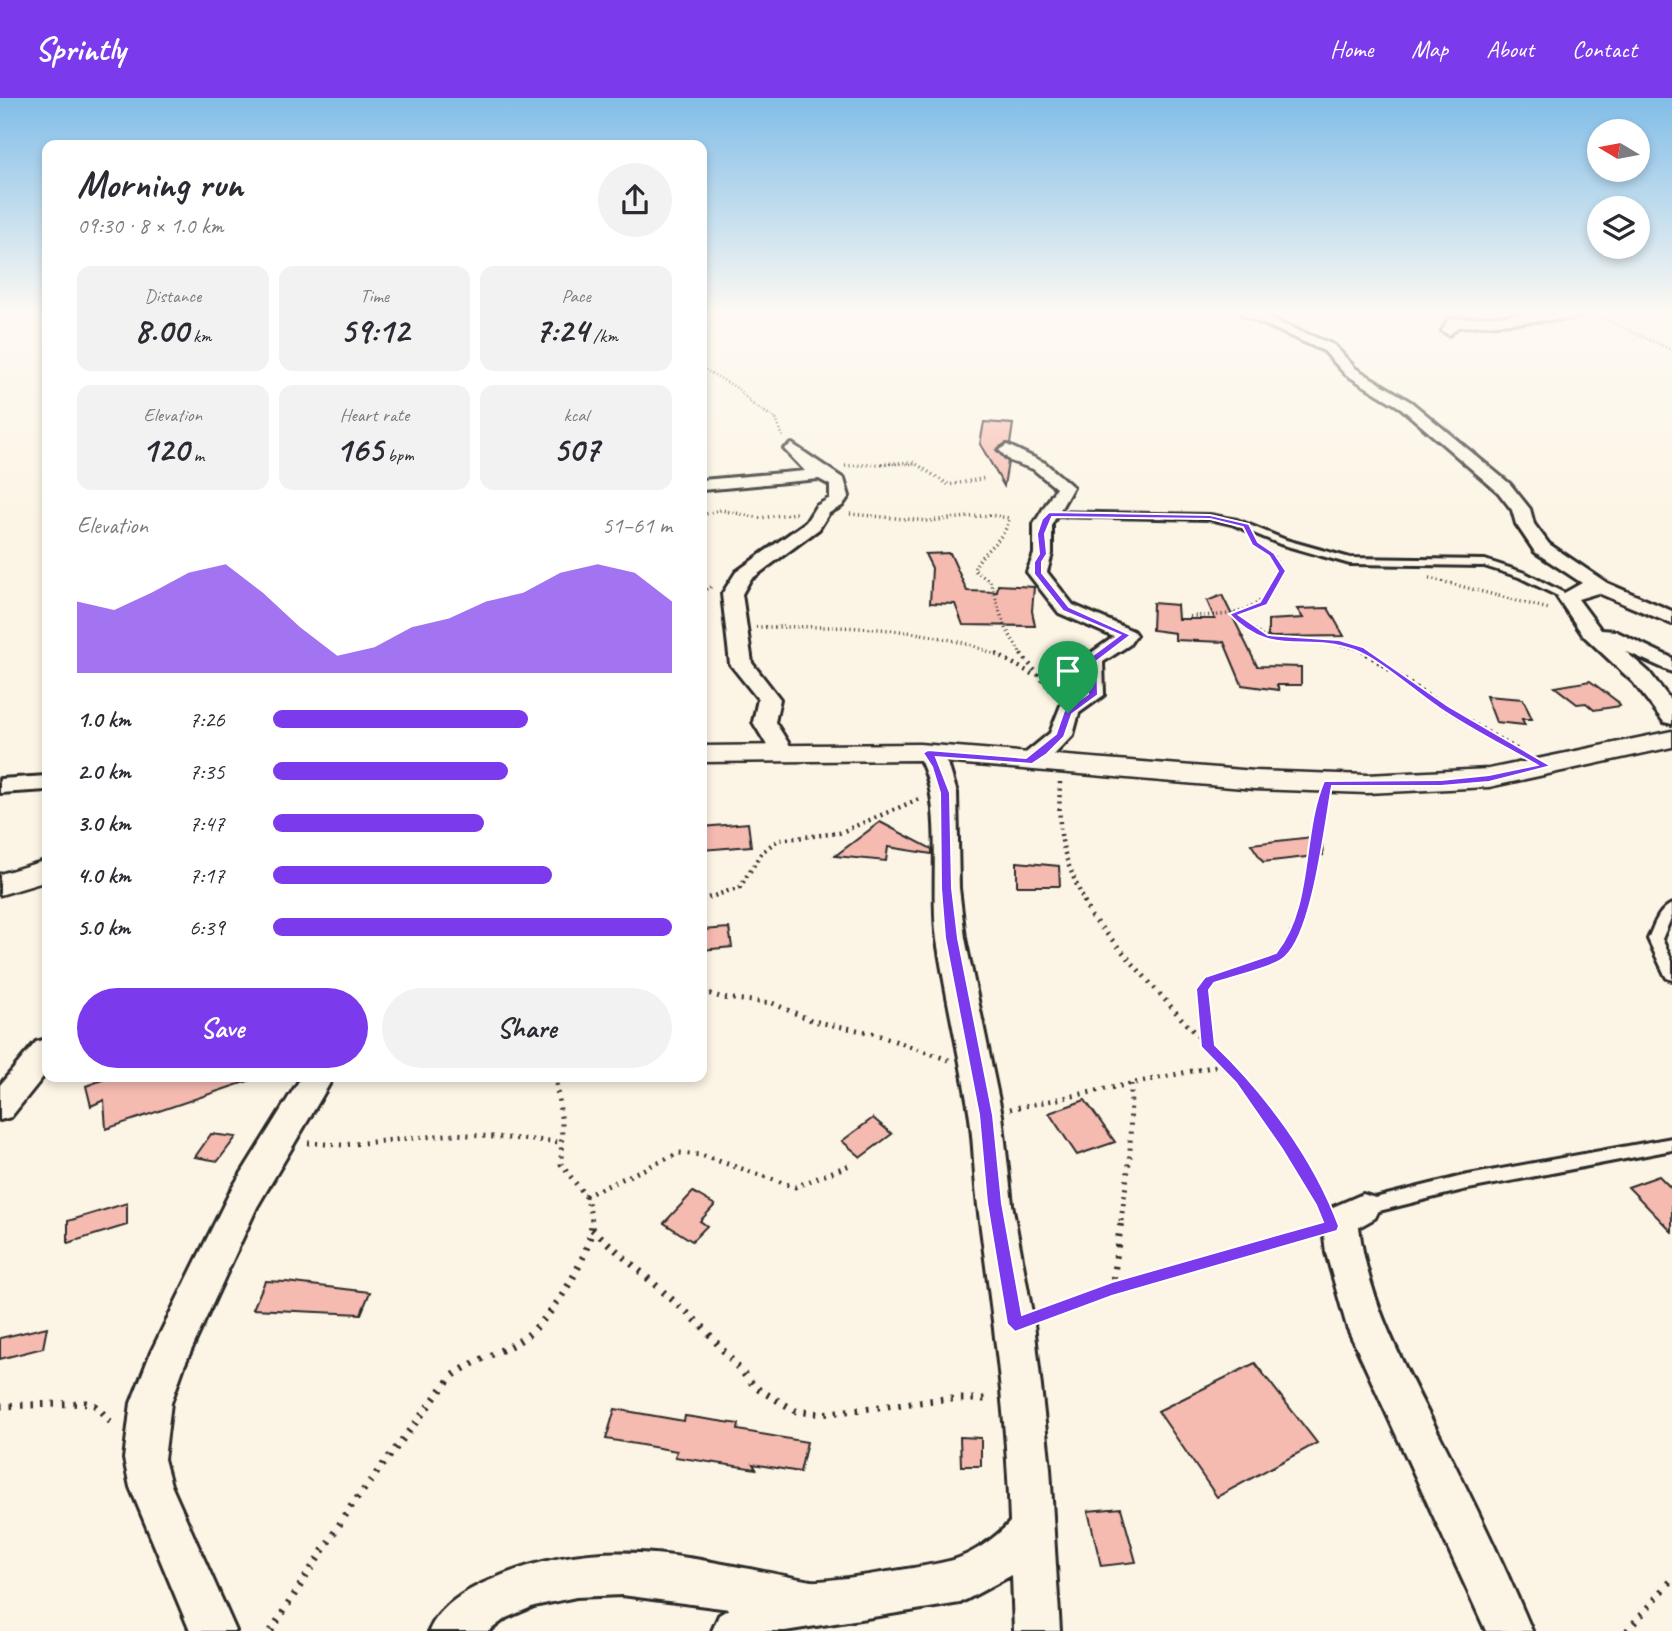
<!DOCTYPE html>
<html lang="en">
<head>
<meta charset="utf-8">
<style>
	:root { --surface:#fff; --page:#f2f2f3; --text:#2b2b33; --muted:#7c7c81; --accent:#7c3aed }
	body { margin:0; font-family:Caveat,sans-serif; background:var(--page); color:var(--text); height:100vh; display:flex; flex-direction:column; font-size:26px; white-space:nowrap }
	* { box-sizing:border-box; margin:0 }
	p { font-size:23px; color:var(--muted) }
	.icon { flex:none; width:38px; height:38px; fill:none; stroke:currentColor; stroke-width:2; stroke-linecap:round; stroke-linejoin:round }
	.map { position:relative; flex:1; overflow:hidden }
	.panel { position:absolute; left:42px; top:42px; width:665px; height:942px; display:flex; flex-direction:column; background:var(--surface); border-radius:14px; box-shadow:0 4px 10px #0003 }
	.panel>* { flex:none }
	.needle { width:46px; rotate:280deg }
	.buttons { position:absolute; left:1587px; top:21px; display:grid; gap:14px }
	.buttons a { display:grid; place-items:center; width:63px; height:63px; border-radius:50%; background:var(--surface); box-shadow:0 4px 10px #0003; font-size:35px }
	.pin { position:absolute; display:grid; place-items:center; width:60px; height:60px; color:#fff; margin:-72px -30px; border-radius:50% 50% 50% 0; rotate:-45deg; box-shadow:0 0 7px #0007 }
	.pin .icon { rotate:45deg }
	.round { display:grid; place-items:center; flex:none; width:74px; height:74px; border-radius:37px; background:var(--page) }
	.summary { display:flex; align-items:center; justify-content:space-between; height:119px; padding:0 35px }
	h1 { font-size:38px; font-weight:800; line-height:52px }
	.figures { display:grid; grid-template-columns:repeat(3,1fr); gap:10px; height:119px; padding:7px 35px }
	.figures div { display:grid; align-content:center; border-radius:14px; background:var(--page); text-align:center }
	.figures b { font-size:35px; font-weight:800 }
	.figures small { font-size:19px; font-weight:400 }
	.figures p { font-size:19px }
	.chart { height:196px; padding:14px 35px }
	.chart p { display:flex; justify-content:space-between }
	.chart svg { width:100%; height:126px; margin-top:7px; fill:var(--accent); opacity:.7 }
	.cta { display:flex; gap:14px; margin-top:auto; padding:14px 35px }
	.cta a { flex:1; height:80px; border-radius:42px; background:var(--accent); color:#fff; font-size:28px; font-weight:800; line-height:80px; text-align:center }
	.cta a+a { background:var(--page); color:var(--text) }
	ul { padding:0 35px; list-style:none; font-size:23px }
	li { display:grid; grid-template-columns:112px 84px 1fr; align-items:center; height:52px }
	li i { height:18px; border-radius:9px; background:var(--accent) }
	header { display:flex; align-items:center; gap:42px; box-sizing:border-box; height:98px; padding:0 35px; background:var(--accent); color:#fff }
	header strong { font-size:33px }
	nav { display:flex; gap:38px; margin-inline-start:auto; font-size:24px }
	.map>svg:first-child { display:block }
</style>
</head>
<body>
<header>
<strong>Sprintly</strong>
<nav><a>Home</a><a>Map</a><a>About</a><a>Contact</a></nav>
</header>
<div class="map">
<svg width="1672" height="1533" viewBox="0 0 1672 1533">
	<rect width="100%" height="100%" fill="#fcf5e5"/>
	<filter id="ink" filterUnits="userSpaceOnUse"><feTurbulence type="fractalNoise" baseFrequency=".0143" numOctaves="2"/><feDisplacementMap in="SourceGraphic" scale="14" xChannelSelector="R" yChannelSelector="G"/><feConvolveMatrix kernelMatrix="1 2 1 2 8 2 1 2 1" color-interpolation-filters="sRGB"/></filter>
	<g filter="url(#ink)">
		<g fill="#f5bab0" stroke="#2b2b2b" stroke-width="2">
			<polygon points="984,324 1013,326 1010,346 1006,345 996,352 1008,364 1004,388 980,346"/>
			<polygon points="950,455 967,493 997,494 998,487 1034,489 1032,513 1035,528 963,527 955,506 930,505 932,470 925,456"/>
			<polygon points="1222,497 1257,568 1301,569 1301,587 1277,587 1279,592 1242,587 1224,544 1175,542 1175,535 1152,532 1153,505 1177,507 1178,521 1215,521 1207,503"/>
			<polygon points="1328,510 1344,538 1268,539 1268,522 1303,520 1297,511"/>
			<polygon points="1059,567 1079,567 1079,593 1052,594 1049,574 1054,574 1053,570 1060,570"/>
			<polygon points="1590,583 1618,604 1620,608 1594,612 1586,605 1577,606 1555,589"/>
			<polygon points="1486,598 1523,601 1532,621 1522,621 1525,627 1496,624"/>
			<polygon points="880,724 932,751 932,756 888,749 886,763 835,758"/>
			<polygon points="748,725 751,748 702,752 702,729"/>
			<polygon points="1321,738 1323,757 1263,764 1251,746"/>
			<polygon points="1017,764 1059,768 1060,788 1017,788"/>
			<polygon points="729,830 732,849 702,852 702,832"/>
			<polygon points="113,978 251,978 251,982 106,1031 104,1002 91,1008 86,988"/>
			<polygon points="1085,1002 1115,1044 1077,1057 1049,1015"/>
			<polygon points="873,1020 892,1036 861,1059 842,1043"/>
			<polygon points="211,1036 236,1039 218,1063 195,1059"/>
			<polygon points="1659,1078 1672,1091 1672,1134 1628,1089"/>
			<polygon points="693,1094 715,1107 700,1123 707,1128 692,1143 664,1125"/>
			<polygon points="127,1105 127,1127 68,1145 68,1123"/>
			<polygon points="265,1183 286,1184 370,1194 361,1216 253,1211"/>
			<polygon points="47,1229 43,1250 0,1261 0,1240"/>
			<polygon points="1255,1265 1317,1345 1217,1399 1158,1313"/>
			<polygon points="615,1311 684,1323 685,1318 739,1326 738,1332 807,1344 800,1374 753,1366 756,1371 675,1359 677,1353 606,1341"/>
			<polygon points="960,1339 981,1340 981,1368 961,1368"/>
			<polygon points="1121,1410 1136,1464 1101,1468 1088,1413"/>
		</g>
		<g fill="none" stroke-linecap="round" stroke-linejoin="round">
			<defs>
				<g id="service">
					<polygon points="1046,414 1210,417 1237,422 1286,442 1350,460 1485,462 1525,475 1572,499 1570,501 1564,501 1519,479 1484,468 1350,466 1280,446 1232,426 1210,421 1049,418 1046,418"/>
					<path d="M1672,806v12l-10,23 10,22v19l-5,-2 -2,-3 -17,-36c6,-13 10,-29 24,-35z"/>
					<polygon points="1672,1040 1672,1052 1463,1092 1363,1117 1357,1115 1355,1110 1357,1105 1363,1103 1463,1078"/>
				</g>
				<g id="minor">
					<polygon points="1241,216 1258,216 1334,247 1355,270 1411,304 1510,386 1530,411 1534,426 1549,446 1607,485 1672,513 1672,526 1598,495 1578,501 1601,532 1615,533 1672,560 1672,574 1625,553 1649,574 1672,604 1672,626 1664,624 1633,584 1583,537 1557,499 1582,485 1535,454 1516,426 1512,412 1498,394 1401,310 1345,276 1324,253"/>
					<polygon points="1522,216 1583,216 1577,220 1458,229 1449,237 1442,233 1448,222 1453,221"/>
					<polygon points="792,346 844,381 849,398 842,408 829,415 819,431 750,482 742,496 752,565 780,601 775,624 794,654 790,659 774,659 753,624 758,601 730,566 722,496 736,474 806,424 816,408 830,400 830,387 819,381 702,392 702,382 805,373 784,351"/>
					<polygon points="1007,347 1045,365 1073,389 1052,426 1052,456 1047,474 1073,507 1133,533 1136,537 1129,547 1103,564 1104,597 1079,615 1073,637 1052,659 1036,668 1020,668 1016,663 1050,635 1061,607 1082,594 1081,562 1114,539 1059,515 1027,474 1034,456 1034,426 1056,390 1033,371 1010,363 999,352"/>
					<path d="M928,648l8,2 13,19 8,26 2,95 6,50 37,177 10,89 22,120 16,144 10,163h-46l-2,-56 -52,28 -175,28h-73l7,-16 10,-6 -107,-14 -46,2 -42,9 -28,12 -17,13h-60c11,-26 39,-42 64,-52 114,-49 203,-19 318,2 12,2 126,-16 142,-21 20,-6 44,-23 57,-38 -3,-108 -18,-209 -32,-316 -4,-31 -4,-63 -9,-95 -10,-57 -23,-114 -32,-171 -8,-57 9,-140 -21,-187l4,-5z"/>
					<polygon points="47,678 47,692 0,695 0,681"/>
					<polygon points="47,941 47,974 11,1019 0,1022 0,987 36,944"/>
					<polygon points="302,978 334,978 257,1109 184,1268 171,1305 164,1361 171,1387 236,1533 190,1533 130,1389 124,1361 131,1305 151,1254 231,1092"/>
					<path d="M1363,1096l12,4 5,10 -5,10 -16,9c9,75 46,140 80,207 33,64 65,130 93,197h-46l-139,-304 -21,-74 -3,-26 10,-20z"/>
				</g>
				<g id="tertiary">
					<polygon points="1672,633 1672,649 1489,689 1367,695 1255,691 919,662 702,664 702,648 919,646 1255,673 1367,677 1489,671"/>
					<polygon points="47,762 47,783 0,797 0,776"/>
				</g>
			</defs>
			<use href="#service" stroke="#2b2b2b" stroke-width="6"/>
			<use href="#minor" stroke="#2b2b2b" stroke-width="6"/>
			<use href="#tertiary" stroke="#2b2b2b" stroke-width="5"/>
			<g stroke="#2b2b2b" stroke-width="2.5" stroke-dasharray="1 2.5" stroke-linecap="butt">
				<polyline points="1595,217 1672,252"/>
				<polyline points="702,270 737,290 752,306 776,321 783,339"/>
				<polyline points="882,366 916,366"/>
			</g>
			<g stroke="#2b2b2b" stroke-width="3.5" stroke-dasharray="1 3.5" stroke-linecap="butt">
				<polyline points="913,364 949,387 986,380"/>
				<polyline points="845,368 912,364"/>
				<path d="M850,416l78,7 62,-6 19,3c-2,22 -30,33 -35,52l16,11 14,44 18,31"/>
				<polyline points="702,417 721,412 760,420 796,415"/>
				<polyline points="1429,480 1549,511"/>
				<polyline points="702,493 711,489"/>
				<polyline points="1233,516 1263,539 1331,544 1360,551 1369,558"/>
				<path d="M1190,518c47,-1 68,0 92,-45l-11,-17"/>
				<path d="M756,529c84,0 165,-4 244,29"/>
			</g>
			<g stroke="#2b2b2b" stroke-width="4.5" stroke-dasharray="2 4.5" stroke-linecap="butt">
				<polyline points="996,556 1032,576"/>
				<polyline points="1021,556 1055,597"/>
				<polyline points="1367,556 1445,610 1518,652"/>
				<path d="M1060,684c-2,58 1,69 25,121"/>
				<polyline points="702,802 740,789 762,754 778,742 839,735 919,701"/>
				<polyline points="1305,805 1321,706"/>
			</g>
			<g stroke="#2b2b2b" stroke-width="5" stroke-dasharray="2 6" stroke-linecap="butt">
				<polyline points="1084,803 1091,818 1189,929 1241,981 1322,1103"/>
				<polyline points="702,893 723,900 772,905 813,923 872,935 949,962"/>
				<polyline points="1208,948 1201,899 1205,886 1280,858 1303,814 1305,803"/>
				<polyline points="555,978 562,1025 561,1066 587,1100 592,1123"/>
				<polyline points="1010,1011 1226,966"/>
				<polyline points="308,1045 342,1047 455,1036 561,1044"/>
				<polyline points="585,1098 679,1055 701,1057 795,1089 852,1066"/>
				<polyline points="1121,1123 1130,1057 1131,986"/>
			</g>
			<g stroke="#2b2b2b" stroke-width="7" stroke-dasharray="2.5 8" stroke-linecap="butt">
				<polyline points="592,1131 702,1228 756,1290 796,1313 821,1316 945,1301 990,1301"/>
				<polyline points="1112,1191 1121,1122"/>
				<polyline points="1042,1216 1112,1191 1312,1134"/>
				<polyline points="0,1308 86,1305 96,1308 115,1329"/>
				<path d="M271,1533l81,-126 98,-127c22,-18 49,-24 72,-39 29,-18 71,-85 70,-119"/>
				<polyline points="1627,1533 1672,1482"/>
			</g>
			<use href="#service" fill="#fcf5e5" fill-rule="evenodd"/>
			<use href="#minor" fill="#fcf5e5" fill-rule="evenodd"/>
			<use href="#tertiary" fill="#fcf5e5" fill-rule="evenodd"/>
		</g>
	</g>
	<linearGradient id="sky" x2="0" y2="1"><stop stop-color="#81bde8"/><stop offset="0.5" stop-color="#fefaf3"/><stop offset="1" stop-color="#fefaf3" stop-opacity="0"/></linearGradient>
	<rect width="1672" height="431" fill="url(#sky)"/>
	<path fill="#7c3aed" stroke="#fff" stroke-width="2" fill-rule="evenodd" d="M1049,414l161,3 39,9 9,18 16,11 12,18 -19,34 -28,10 29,20 71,5 24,7 85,59 103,60 -62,16 -48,4h-109c-7,38 -19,147 -47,171 -12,11 -54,20 -71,26l-5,7 6,55c51,49 99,114 124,181l-2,5 -225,65 -97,36 -8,-8 -20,-121 -8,-88 -34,-177 -4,-50 -1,-95 -8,-26 -9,-14 5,-3 98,8 30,-24 8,-23 24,-17 1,-36 31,-23 -57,-24 -29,-37v-12l5,-8 -2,-20 5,-15zM1052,419l158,2 33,8 9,18 17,11 9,15 -18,31 -31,12c42,45 76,18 125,36 25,9 61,42 85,58 31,21 65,38 98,57l-48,10 -48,5 -117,1c-23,54 -10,123 -48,172l-71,24 -9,12 5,58 35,36 46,66 34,56 7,17 -211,60 -90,33 -20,-112 -9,-88 -35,-177 -6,-50 -2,-95 -14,-36 96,7 15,-10 17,-17 8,-23 26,-19 -1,-34 34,-26 -62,-28 -27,-34v-11l5,-8 -2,-20z"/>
</svg>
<div class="buttons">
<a><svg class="needle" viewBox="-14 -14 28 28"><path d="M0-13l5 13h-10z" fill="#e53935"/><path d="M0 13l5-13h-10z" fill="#7c7c81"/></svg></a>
<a><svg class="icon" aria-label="layers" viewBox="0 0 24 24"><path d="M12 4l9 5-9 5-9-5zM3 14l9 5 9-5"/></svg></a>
</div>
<div class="pin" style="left:1068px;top:615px;background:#1e9e55"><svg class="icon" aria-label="arrive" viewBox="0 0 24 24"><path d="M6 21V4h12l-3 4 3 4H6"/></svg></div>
<section class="panel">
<div class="summary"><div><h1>Morning run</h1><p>09:30 · 8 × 1.0 km</p></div><a class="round"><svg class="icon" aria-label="share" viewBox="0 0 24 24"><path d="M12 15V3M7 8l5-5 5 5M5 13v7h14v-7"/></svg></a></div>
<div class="figures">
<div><p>Distance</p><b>8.00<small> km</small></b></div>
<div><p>Time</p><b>59:12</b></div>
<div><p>Pace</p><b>7:24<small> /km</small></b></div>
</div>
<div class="figures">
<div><p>Elevation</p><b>120<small> m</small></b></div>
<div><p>Heart rate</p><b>165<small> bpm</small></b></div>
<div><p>kcal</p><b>507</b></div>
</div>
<div class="chart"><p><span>Elevation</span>51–61 m</p>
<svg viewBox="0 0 160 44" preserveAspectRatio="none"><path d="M0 44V19L10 22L20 16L30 9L40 6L50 16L60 28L70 38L80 35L90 28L100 25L110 19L120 16L130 9L140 6L150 9L160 19V44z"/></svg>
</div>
<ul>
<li><b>1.0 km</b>7:26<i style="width:64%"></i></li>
<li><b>2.0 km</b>7:35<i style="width:59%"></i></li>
<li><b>3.0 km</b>7:47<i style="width:53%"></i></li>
<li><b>4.0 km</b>7:17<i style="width:70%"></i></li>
<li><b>5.0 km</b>6:39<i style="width:100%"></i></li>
</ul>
<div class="cta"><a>Save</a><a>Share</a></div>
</section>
</div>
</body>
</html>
